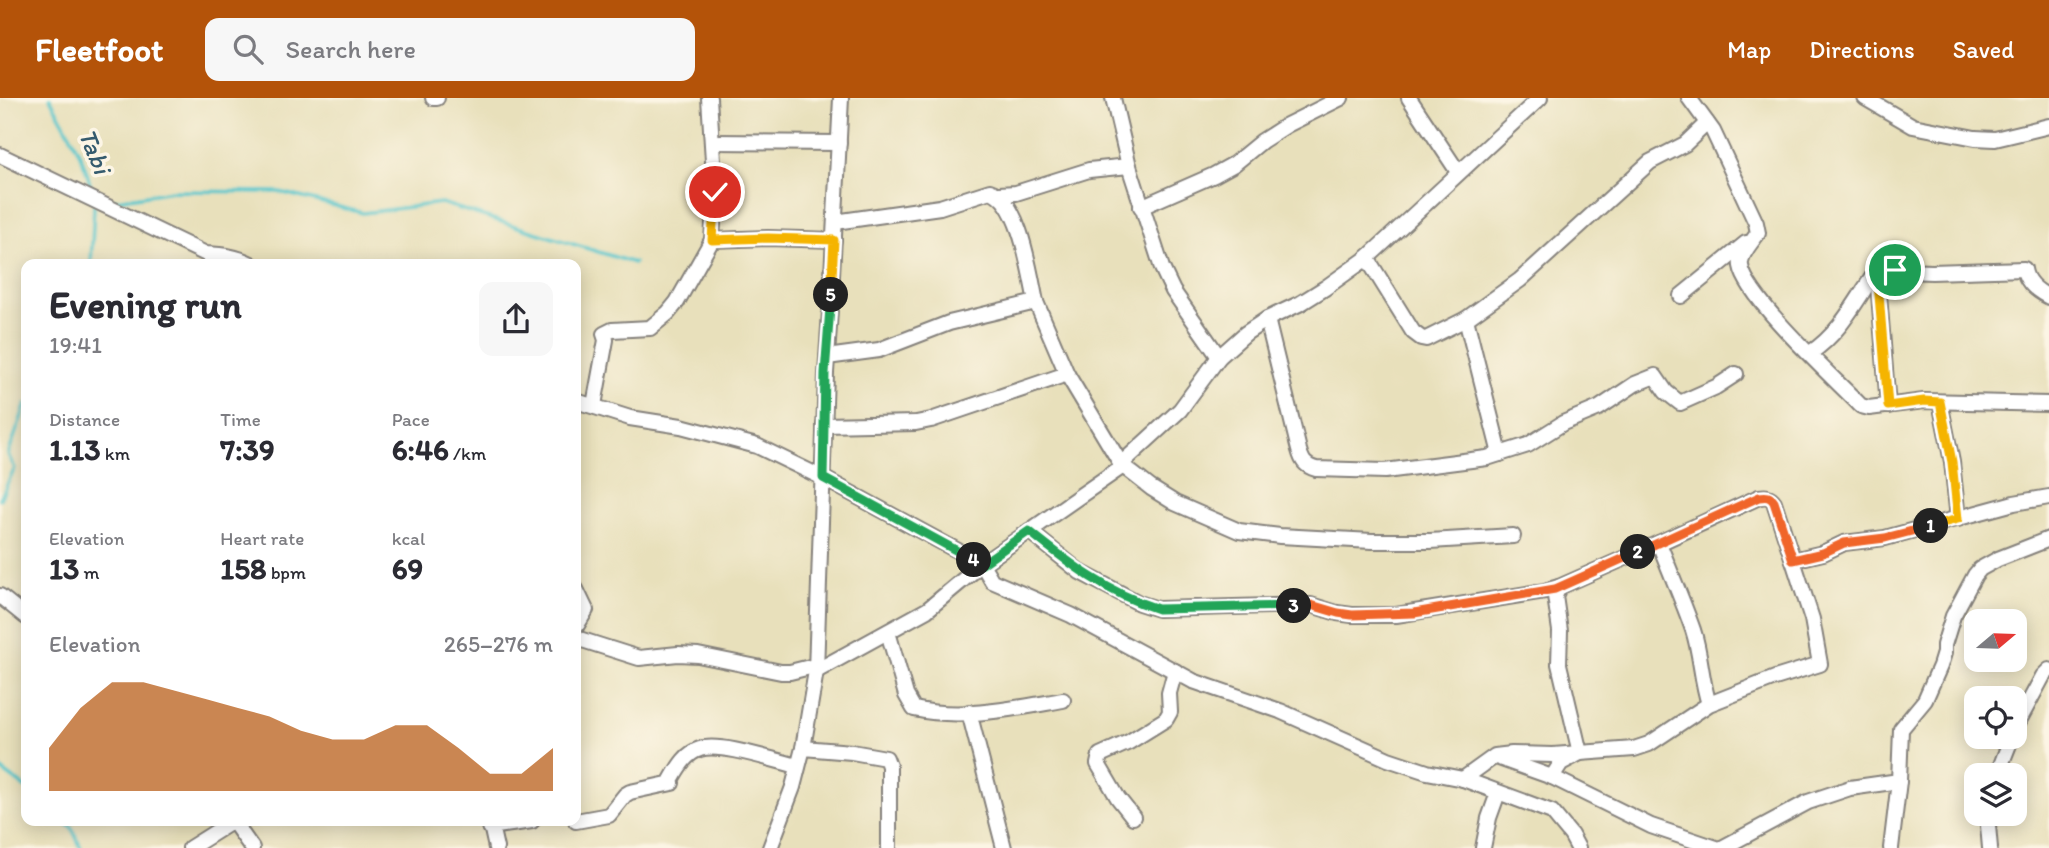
<!DOCTYPE html>
<html lang="en">
<head>
<meta charset="utf-8">
<style>
	:root { --surface:#fff; --page:#f7f7f7; --text:#2b2b33; --muted:#7c7c81; --accent:#b45309 }
	body { margin:0; font-family:Itim,sans-serif; background:var(--page); color:var(--text); height:100vh; display:flex; flex-direction:column; font-size:26px; white-space:nowrap }
	* { box-sizing:border-box; margin:0 }
	p { font-size:23px; color:var(--muted) }
	.icon { flex:none; width:38px; height:38px; fill:none; stroke:currentColor; stroke-width:2; stroke-linecap:round; stroke-linejoin:round }
	.map { position:relative; flex:1; overflow:hidden }
	.sheet { position:absolute; left:21px; top:161px; width:560px; height:567px; display:flex; flex-direction:column; background:var(--surface); border-radius:14px; box-shadow:0 4px 18px #0003 }
	.sheet>* { flex:none }
	.needle { width:46px; rotate:71deg }
	.controls { position:absolute; left:1964px; top:511px; display:grid; gap:14px }
	.controls a { display:grid; place-items:center; width:63px; height:63px; border-radius:14px; background:var(--surface); box-shadow:0 4px 18px #0003; font-size:35px }
	.pin { position:absolute; display:grid; place-items:center; width:60px; height:60px; color:#fff; margin:-30px; border:4px solid #fff; border-radius:50%; box-shadow:0 2px 7px #0007 }
	.km { position:absolute; width:35px; height:35px; margin:-18px; border-radius:50%; background:#222; color:#fff; font-size:19px; line-height:35px; text-align:center }
	.round { display:grid; place-items:center; flex:none; width:74px; height:74px; border-radius:14px; background:var(--page) }
	.headline { display:flex; align-items:center; justify-content:space-between; height:119px; padding:0 28px }
	h1 { font-size:38px; font-weight:800; line-height:52px }
	.stats { display:grid; grid-template-columns:repeat(3,1fr); gap:10px; height:119px; padding:7px 28px }
	.stats div { display:grid; align-content:center }
	.stats b { font-size:30px; font-weight:800 }
	.stats small { font-size:19px; font-weight:400 }
	.stats p { font-size:19px }
	.chart { height:196px; padding:14px 28px }
	.chart p { display:flex; justify-content:space-between }
	.chart svg { width:100%; height:126px; margin-top:7px; fill:var(--accent); opacity:.7 }
	header { display:flex; align-items:center; gap:42px; box-sizing:border-box; height:98px; padding:0 35px; background:var(--accent); color:#fff }
	header strong { font-size:33px }
	nav { display:flex; gap:38px; margin-inline-start:auto; font-size:24px }
	.search { width:490px; height:63px; background:var(--page); display:flex; align-items:center; gap:18px; box-sizing:border-box; padding:0 24px; border-radius:14px; color:var(--muted); font-size:26px }
	.map>svg:first-child { display:block }
</style>
</head>
<body>
<header>
<strong>Fleetfoot</strong>
<div class="search"><svg class="icon" aria-label="search" viewBox="0 0 24 24"><circle cx="10" cy="10" r="6"/><path d="M15 15l6 6"/></svg>Search here</div>
<nav><a>Map</a><a>Directions</a><a>Saved</a></nav>
</header>
<div class="map">
<svg width="2049" height="750" viewBox="0 0 2049 750">
	<rect width="100%" height="100%" fill="#fcf5e5"/>
	<filter id="ink" filterUnits="userSpaceOnUse"><feTurbulence type="fractalNoise" baseFrequency=".0143" numOctaves="2"/><feDisplacementMap in="SourceGraphic" scale="14" xChannelSelector="R" yChannelSelector="G"/><feConvolveMatrix kernelMatrix="1 2 1 2 8 2 1 2 1" color-interpolation-filters="sRGB"/></filter>
	<filter id="wash" filterUnits="userSpaceOnUse"><feTurbulence type="fractalNoise" baseFrequency=".00686" numOctaves="4" result="noise"/><feDisplacementMap in="SourceGraphic" scale="28" xChannelSelector="R" yChannelSelector="G"/><feGaussianBlur stdDeviation="1.57" result="paint"/><feColorMatrix in="noise" values="0 0 0 0 0 0 0 0 0 0 0 0 0 0 0 0 0 1.4 0 .05"/><feComposite in="paint" operator="in"/></filter>
	<g filter="url(#wash)">
		<rect width="100%" height="100%" fill="#e8e0bb"/>
		<g fill="none" stroke-linecap="round" stroke-linejoin="round">
			<g stroke="#58c6cc" stroke-width="3.5">
				<path d="M50,0c17,32 37,61 42,97"/>
				<polyline points="110,103 172,93 280,94 363,115 441,105 634,165"/>
				<polyline points="91,166 94,108"/>
				<polyline points="0,401 15,370 8,357 26,306"/>
				<polyline points="0,671 26,690"/>
				<polyline points="63,723 72,730 81,750"/>
			</g>
		</g>
	</g>
	<g filter="url(#ink)">
		<g fill="none" stroke-linecap="round" stroke-linejoin="round">
			<defs>
				<g id="minor">
					<polyline points="433,0 437,0"/>
					<polyline points="1113,0 1129,68 1162,170 1173,193 1219,259"/>
					<polyline points="1409,0 1458,74"/>
					<path d="M1689,0l24,33 43,92 2,10c-6,9 -19,22 -17,33 5,32 94,113 120,140l8,2 55,-7 125,3"/>
					<polyline points="1865,0 1913,28 1975,40 1995,41 2049,28"/>
					<polyline points="712,44 839,45"/>
					<path d="M0,57l206,99c16,1 30,2 45,10"/>
					<polyline points="999,96 1016,95 1089,72 1129,68"/>
					<polyline points="1141,109 1214,77 1234,66 1262,43 1287,27 1341,0"/>
					<polyline points="712,142 768,140 834,142"/>
					<polyline points="1367,160 1413,234 1421,240 1426,241 1466,221 1520,182 1650,64 1685,46 1707,25"/>
					<polyline points="1877,172 1888,308"/>
					<polyline points="1681,198 1746,145"/>
					<polyline points="1036,204 1067,276 1121,366"/>
					<path d="M1267,221l32,131c3,11 6,16 17,19l69,2 102,-13 41,-13 35,-22 36,-15 36,-24 20,-8 11,16 14,11 36,-16 20,-13"/>
					<polyline points="1466,221 1500,356"/>
					<path d="M1810,255c30,-19 47,-54 67,-83l55,2 92,-3c2,14 13,22 25,28"/>
					<path d="M827,259l52,-7 70,-27 87,-21c-6,-28 -16,-102 -46,-111l-50,16 -105,15"/>
					<polyline points="576,303 630,320 681,328 757,348 823,380 982,466 992,483 1071,517 1193,583 1280,613 1388,661 1427,674 1463,681 1552,714 1571,737 1578,750"/>
					<polyline points="1940,304 1952,364 1958,421"/>
					<polyline points="594,307 606,242 604,236 612,232 650,230 668,215 677,204 712,142 715,94 709,0"/>
					<polyline points="824,327 916,325 931,322 1067,276"/>
					<polyline points="1123,368 1151,390 1175,405 1239,433 1280,438 1372,443 1430,443 1513,438"/>
					<polyline points="1029,433 1080,474 1139,505 1158,511 1311,507 1337,515 1352,517 1396,517 1545,493 1559,489 1659,445"/>
					<polyline points="1793,462 1823,455 1844,445 1885,440 2014,405 2049,399"/>
					<polyline points="576,491 586,512 576,529"/>
					<polyline points="0,498 26,519"/>
					<path d="M888,534l18,63 8,14c48,11 102,-1 149,-9"/>
					<polyline points="576,540 639,560 678,556 698,557 781,574 790,574 810,569 816,573 927,512 982,466 1123,368 1121,366 1180,312 1219,259 1246,235 1267,221 1301,205 1325,190 1367,160 1540,0"/>
					<polyline points="969,614 1004,750"/>
					<polyline points="2014,632 2043,578 2049,572"/>
					<polyline points="803,650 852,654 886,660 889,668 889,750"/>
					<polyline points="1496,659 1552,679 1651,728 1716,750"/>
					<polyline points="1997,677 2012,639"/>
					<polyline points="1552,679 1561,665 1580,655 1559,566 1560,533 1555,498 1559,489"/>
					<path d="M1463,681l32,-23 17,-2 41,1 81,-6 15,-5 60,-40 66,-26 45,-14 -8,-45 -38,-117c-4,-6 -8,-6 -15,-5l-100,46c11,29 24,58 34,87 8,24 8,50 16,74"/>
					<polyline points="1987,716 1990,750"/>
					<polyline points="1133,719 1118,700 1098,666 1100,657 1129,644 1166,621 1170,614 1169,595 1175,573"/>
					<polyline points="233,723 252,750"/>
					<polyline points="490,723 496,750"/>
					<path d="M576,723l33,-6 16,-20 5,-3 42,-9 -1,-3c7,-12 15,-27 29,-31 20,-7 76,12 98,17"/>
					<polyline points="490,729 532,723"/>
					<polyline points="190,750 233,723"/>
					<polyline points="770,750 793,689 803,650 816,573 826,275 831,197 841,0"/>
					<polyline points="1483,750 1489,720 1498,695"/>
					<polyline points="1722,750 1808,704 1850,690 1899,683 1901,631 1925,602 1940,568 1944,555 1944,547 1953,518 1975,477 1980,471 1998,461 2049,441"/>
					<polyline points="1891,750 1899,683"/>
				</g>
			</defs>
			<use href="#minor" stroke="#85817b" stroke-width="18"/>
			<use href="#minor" stroke="#fff" stroke-width="14"/>
		</g>
	</g>
	<g fill="none" stroke-linecap="round" stroke-linejoin="round" filter="url(#ink)">
		<defs>
			<polyline id="split-1" points="1895,172 1886,174 1877,172 1888,308 1924,303 1940,304 1952,364 1958,421 1931,428"/>
			<path id="split-2" d="M1638,454l121,-55c8,-1 11,-1 15,5l19,58 30,-7 21,-10 41,-5 46,-12"/>
			<polyline id="split-3" points="1294,508 1311,507 1338,515 1352,517 1414,515 1555,491 1638,454"/>
			<path id="split-4" d="M974,462l8,4 47,-33c41,33 78,62 129,78l136,-3"/>
			<polyline id="split-5" points="831,197 825,275 823,380 974,462"/>
			<polyline id="split-6" points="715,94 712,142 768,140 834,142 831,197"/>
		</defs>
		<use href="#split-1" stroke="#fff" stroke-width="14"/>
		<use href="#split-2" stroke="#fff" stroke-width="14"/>
		<use href="#split-3" stroke="#fff" stroke-width="14"/>
		<use href="#split-4" stroke="#fff" stroke-width="14"/>
		<use href="#split-5" stroke="#fff" stroke-width="14"/>
		<use href="#split-6" stroke="#fff" stroke-width="14"/>
		<use href="#split-1" stroke="#f5b400" stroke-width="9"/>
		<use href="#split-2" stroke="#f0652b" stroke-width="9"/>
		<use href="#split-3" stroke="#f0652b" stroke-width="9"/>
		<use href="#split-4" stroke="#22a559" stroke-width="9"/>
		<use href="#split-5" stroke="#22a559" stroke-width="9"/>
		<use href="#split-6" stroke="#f5b400" stroke-width="9"/>
	</g>
	<g text-anchor="middle" dominant-baseline="central" stroke-width="7" stroke-linejoin="round" paint-order="stroke">
		<g font-size="26" font-style="italic" fill="#355b6e" stroke="#fcf5e5">
			<text transform="translate(95 53) rotate(68)">Tabi</text>
		</g>
	</g>
</svg>
<div class="controls">
<a><svg class="needle" viewBox="-14 -14 28 28"><path d="M0-13l5 13h-10z" fill="#e53935"/><path d="M0 13l5-13h-10z" fill="#7c7c81"/></svg></a>
<a><svg class="icon" aria-label="locate" viewBox="0 0 24 24"><circle cx="12" cy="12" r="6"/><path d="M12 2v4M12 18v4M2 12h4M18 12h4"/></svg></a>
<a><svg class="icon" aria-label="layers" viewBox="0 0 24 24"><path d="M12 4l9 5-9 5-9-5zM3 14l9 5 9-5"/></svg></a>
</div>
<div class="pin" style="left:1895px;top:172px;background:#1e9e55"><svg class="icon" aria-label="arrive" viewBox="0 0 24 24"><path d="M6 21V4h12l-3 4 3 4H6"/></svg></div>
<div class="pin" style="left:715px;top:94px;background:#d93025"><svg class="icon" aria-label="check" viewBox="0 0 24 24"><path d="M5 12l5 5 9-10"/></svg></div>
<b class="km" style="left:1931px;top:428px">1</b>
<b class="km" style="left:1638px;top:454px">2</b>
<b class="km" style="left:1294px;top:508px">3</b>
<b class="km" style="left:974px;top:462px">4</b>
<b class="km" style="left:831px;top:197px">5</b>
<section class="sheet">
<div class="headline"><div><h1>Evening run</h1><p>19:41</p></div><a class="round"><svg class="icon" aria-label="share" viewBox="0 0 24 24"><path d="M12 15V3M7 8l5-5 5 5M5 13v7h14v-7"/></svg></a></div>
<div class="stats">
<div><p>Distance</p><b>1.13<small> km</small></b></div>
<div><p>Time</p><b>7:39</b></div>
<div><p>Pace</p><b>6:46<small> /km</small></b></div>
</div>
<div class="stats">
<div><p>Elevation</p><b>13<small> m</small></b></div>
<div><p>Heart rate</p><b>158<small> bpm</small></b></div>
<div><p>kcal</p><b>69</b></div>
</div>
<div class="chart"><p><span>Elevation</span>265–276 m</p>
<svg viewBox="0 0 160 44" preserveAspectRatio="none"><path d="M0 44V29L10 15L20 6L30 6L40 9L50 12L60 15L70 18L80 23L90 26L100 26L110 21L120 21L130 29L140 38L150 38L160 29V44z"/></svg>
</div>
</section>
</div>
</body>
</html>
